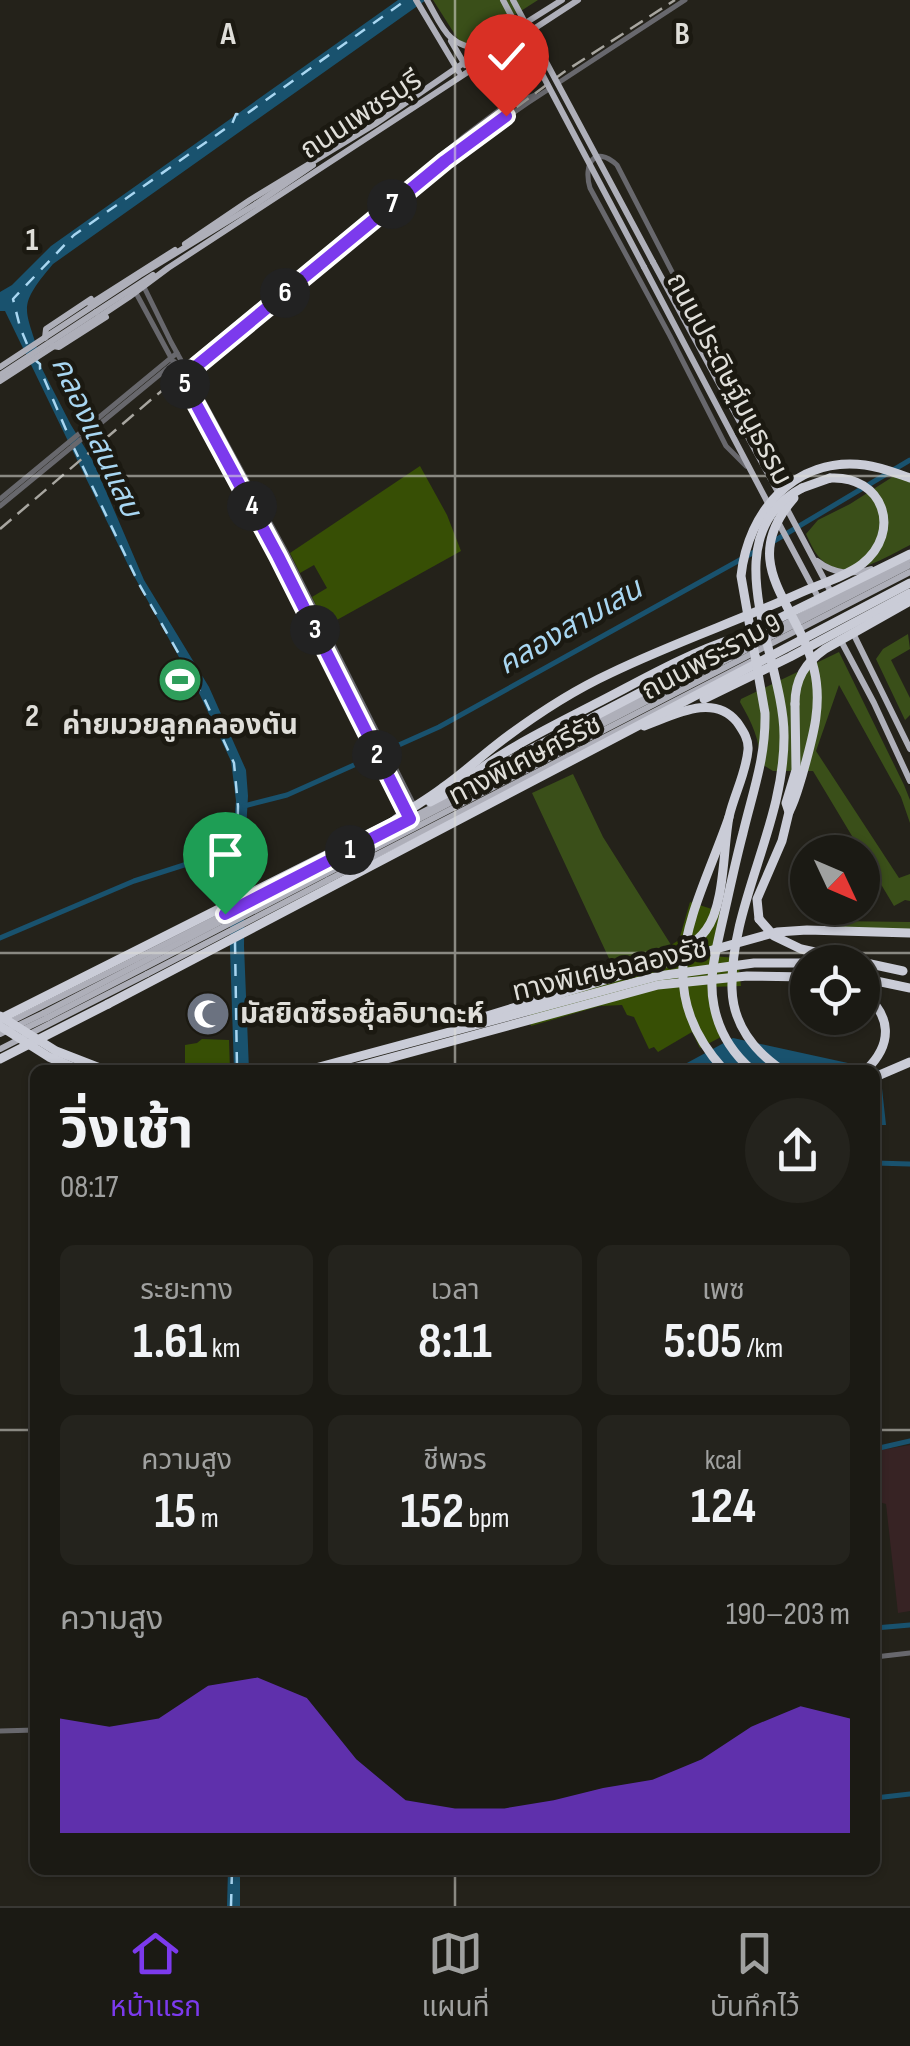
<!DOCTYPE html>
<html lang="th">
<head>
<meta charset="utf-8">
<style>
	:root { --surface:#1b1a14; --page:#24231d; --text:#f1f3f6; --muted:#a0a1a0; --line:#393834; --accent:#7c3aed }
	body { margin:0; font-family:"Sofia Sans Condensed","Noto Sans Thai",sans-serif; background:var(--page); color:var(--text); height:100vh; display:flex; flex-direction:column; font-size:38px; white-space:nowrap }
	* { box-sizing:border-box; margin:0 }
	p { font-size:32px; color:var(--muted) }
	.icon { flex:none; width:55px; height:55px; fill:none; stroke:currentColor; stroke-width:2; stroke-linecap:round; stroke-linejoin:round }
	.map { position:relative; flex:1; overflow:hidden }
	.drawer { position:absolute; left:30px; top:1065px; width:850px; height:810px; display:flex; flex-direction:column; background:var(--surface); border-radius:15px; box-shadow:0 2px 8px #0004,0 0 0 2px var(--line) }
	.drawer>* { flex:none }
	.needle { width:65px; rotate:134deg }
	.buttons { position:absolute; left:790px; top:835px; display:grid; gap:20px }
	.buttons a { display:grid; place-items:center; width:90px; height:90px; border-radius:50%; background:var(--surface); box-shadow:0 2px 8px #0004,0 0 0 2px var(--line); font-size:50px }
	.pin { position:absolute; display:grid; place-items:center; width:85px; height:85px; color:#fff; margin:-102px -42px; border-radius:50% 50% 50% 0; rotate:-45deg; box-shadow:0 0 10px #0007 }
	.pin .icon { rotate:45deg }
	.km { position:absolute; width:50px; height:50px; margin:-25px; border-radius:50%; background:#222; color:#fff; font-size:28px; line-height:50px; text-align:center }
	.round { display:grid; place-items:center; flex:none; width:105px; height:105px; border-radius:52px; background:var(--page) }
	.summary { display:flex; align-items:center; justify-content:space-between; height:170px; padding:0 30px }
	h1 { font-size:55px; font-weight:700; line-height:75px }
	.stats { display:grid; grid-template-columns:repeat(3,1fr); gap:15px; height:170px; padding:10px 30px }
	.stats div { display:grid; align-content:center; border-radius:15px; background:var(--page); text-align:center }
	.stats b { font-size:50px; font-weight:700 }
	.stats small { font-size:28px; font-weight:400 }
	.stats p { font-size:28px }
	.chart { height:280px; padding:20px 30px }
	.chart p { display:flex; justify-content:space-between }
	.chart svg { width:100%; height:180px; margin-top:10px; fill:var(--accent); opacity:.7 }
	.menu { display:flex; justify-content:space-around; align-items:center; height:140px; border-top:2px solid var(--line); background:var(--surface); font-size:28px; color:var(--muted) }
	.menu a { display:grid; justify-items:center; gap:5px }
	.menu .selected { color:var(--accent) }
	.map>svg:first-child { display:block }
</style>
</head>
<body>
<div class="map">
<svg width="910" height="1906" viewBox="0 0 910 1906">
	<rect width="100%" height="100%" fill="#24221a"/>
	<polygon fill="#372324" points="910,1445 910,1611 898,1613 886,1504 875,1501 875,1451"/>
	<g fill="#3a4f19">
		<polygon points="433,0 538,0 466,46 461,44"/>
		<path d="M894,476l16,6v63c-26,13 -67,41 -92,11 -5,-6 -8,-14 -12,-22l12,-14 32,-16z"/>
		<polygon points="908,634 910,649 891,660 910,698 910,715 905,720 876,659 883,649"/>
		<path d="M839,652l65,133 6,15v23l-9,-26 -62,-112 -23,66 83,127 11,-4v27l-5,-1 -11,6 -81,-135h-40l-13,-8c0,-24 -8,-40 -20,-61l1,-3z"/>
		<polygon points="573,774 603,837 673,948 613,967 532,793"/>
		<polygon points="833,921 910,922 910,931 833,928"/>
	</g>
	<g fill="#374f05">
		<polygon points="420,466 447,515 461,551 326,626 312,597 327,588 314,565 300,573 290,553"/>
		<polygon points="690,902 721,912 711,956 738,958 741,986 710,987 721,1037 700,1048 692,1032 658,1052 654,1047 649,1049 634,1017 627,1015 622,1005 600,1006 531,1026 526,993 672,948 671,945 679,940"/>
		<polygon points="202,1039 229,1040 230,1070 185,1070 185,1045 197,1043"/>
	</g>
	<g fill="#19526e">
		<path d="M398,0h28l-373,264c-38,45 -27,43 -13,94l-2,3 33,64 22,36 51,119 65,107 37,83 2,26 -3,52 -1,98 5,124h-15l-4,-122 1,-90 5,-57 -5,-40 -31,-66 -71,-128 -124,-256h-5v-19l12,-7 39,-39z"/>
		<polygon points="733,1038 880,1070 886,1125 882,1125 879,1109 875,1107 875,1070 674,1070"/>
		<polygon points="228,1870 240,1870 240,1906 227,1906"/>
	</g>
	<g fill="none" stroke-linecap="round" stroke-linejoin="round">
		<g stroke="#19526e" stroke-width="5">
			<polyline points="774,541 910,460"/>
			<polyline points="244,806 287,795 439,727 756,551"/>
			<polyline points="0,938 134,881 234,849"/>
			<polyline points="875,1163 910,1164"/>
			<polyline points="875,1449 910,1441"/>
			<polyline points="875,1628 910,1625"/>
			<polyline points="875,1798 910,1794"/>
		</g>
		<g stroke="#a8d6f1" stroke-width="2.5" stroke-dasharray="12 10" stroke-linecap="butt">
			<polyline points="27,344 20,327 13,299 74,235 232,124 236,114 245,115 406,0"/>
			<polyline points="35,360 40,364 40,369 70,439"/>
			<polyline points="73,446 139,584 204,698 234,763 238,806 236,899"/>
			<polyline points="235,942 237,1070"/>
			<polyline points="231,1906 232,1870"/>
		</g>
		<g stroke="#68686d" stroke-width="5">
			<polyline points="558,83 685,0"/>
			<polyline points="144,287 171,342 286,552 415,807"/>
			<polyline points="136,293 270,541 407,813"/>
			<polyline points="185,366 466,135 502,108 535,95"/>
			<path d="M182,378c120,-98 236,-205 367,-289"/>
			<path d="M746,466l-20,-20 -56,-110 -80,-148c-7,-23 4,-44 27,-23l135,262 14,37"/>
			<polyline points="0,499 177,353"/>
			<polyline points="0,506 175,362"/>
			<polyline points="875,1657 910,1653"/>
			<polyline points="0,1731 35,1730"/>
		</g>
		<g stroke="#aeafb9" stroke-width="6">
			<polyline points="416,0 459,72"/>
			<path d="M427,0c16,28 20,47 56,49"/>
			<polyline points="451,41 465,65"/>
			<polyline points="256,204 313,165"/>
			<polyline points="185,244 250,200 375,124 484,49 562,0"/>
			<polyline points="653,262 779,494"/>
			<polyline points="644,267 771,509"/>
			<polyline points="90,304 175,250"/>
			<polyline points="96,312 153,275"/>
			<polyline points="99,317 129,297 168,268 578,0"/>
			<polyline points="45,338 46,329 91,299"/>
			<polyline points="53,346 59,347 106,317"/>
			<polyline points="787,509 833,596"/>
			<polyline points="777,520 820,601"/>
			<path d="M817,561c17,13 34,14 54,8"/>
			<polyline points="853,633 910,749"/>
			<polyline points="840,639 874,703 910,781"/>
			<polyline points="315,868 910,559"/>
			<polyline points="328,880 758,658"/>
			<polyline points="10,1022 136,959"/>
			<polyline points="24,1029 47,1018"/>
			<polyline points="0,1034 44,1013"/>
			<polyline points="0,1049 147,974"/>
		</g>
		<g stroke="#caccd7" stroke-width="9">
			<polyline points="802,488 830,478"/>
			<path d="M644,726c28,-10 69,-34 93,-4 6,9 12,17 11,28 -2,23 -14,45 -19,67 -6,31 -4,88 -23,113 -13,18 -33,23 -52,31"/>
			<path d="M462,783c40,-33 87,-55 133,-79 45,-23 91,-50 140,-66"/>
			<polyline points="759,919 757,899 782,841 789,812 786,803 796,770 795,704"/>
			<polyline points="862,978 910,988"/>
			<path d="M862,992c30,23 31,52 4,78"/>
			<polyline points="0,1019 392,822"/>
			<polyline points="466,1026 477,1019 615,977 777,932 807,930 910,933"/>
			<polyline points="0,1059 108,1004"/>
			<polyline points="308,1070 658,976 754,963 808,963"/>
			<polyline points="346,1070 658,985 747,976 808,977"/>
			<polyline points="875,1077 910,1062"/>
		</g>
		<polyline stroke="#a8a6a0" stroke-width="2.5" stroke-dasharray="15 8" stroke-linecap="butt" points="0,529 153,398 444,161 564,72 675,0"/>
		<g stroke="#aeafb9" stroke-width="6">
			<polyline points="503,0 644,267"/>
			<polyline points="513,0 653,262"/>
			<polyline points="0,367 140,275 256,204"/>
			<polyline points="0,375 96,312"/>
			<polyline points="0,381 99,317"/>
			<polyline points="136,959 237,908"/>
			<polyline points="147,974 328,880"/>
			<polyline points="44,1013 910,565"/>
			<polyline points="47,1018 910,572"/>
		</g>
		<g stroke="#caccd7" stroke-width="9">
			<polyline points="704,699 790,657 910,593"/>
			<path d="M795,704c0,-25 10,-41 30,-55l85,-48"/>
			<polyline points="430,802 670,677 747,634 910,554"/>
			<path d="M789,812c6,-11 9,-23 13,-36 10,-36 21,-70 12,-107 -17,-68 -78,-104 -20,-171"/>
			<path d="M392,822c16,-12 34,-22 50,-34 19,-13 36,-29 54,-43 35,-27 74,-53 115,-72 62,-30 127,-52 189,-80 20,-9 45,-16 62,-29 41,-33 21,-89 -32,-86"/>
			<polyline points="759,919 774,936 801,949 903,971"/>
			<polyline points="108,1004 910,583"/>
			<polyline points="0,1016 56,1051 105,1070"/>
			<polyline points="0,1026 49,1057 79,1070"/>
			<path d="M724,1070c-78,-86 -27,-161 5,-253"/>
			<path d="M752,1070c-20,-17 -33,-38 -38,-64 -6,-28 2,-56 8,-83 7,-30 13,-60 21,-90 10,-42 23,-76 22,-120l-24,-137c7,-65 54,-120 124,-111 16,2 30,8 45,13"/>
			<path d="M782,1070c-28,-19 -49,-46 -50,-81 -2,-85 53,-165 52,-254 0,-76 -74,-198 18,-247"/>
		</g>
	</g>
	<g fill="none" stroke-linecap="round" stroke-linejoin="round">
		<defs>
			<polyline id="route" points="225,914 410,819 278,556 182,378 445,161 506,116"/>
		</defs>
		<use href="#route" stroke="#fff" stroke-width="20"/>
		<use href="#route" stroke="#7c3aed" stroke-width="12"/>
	</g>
	<path fill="none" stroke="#dfded9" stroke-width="2.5" stroke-opacity="0.55" d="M455,0v1070M0,476h910M0,953h910M0,1430h35M875,1430h35M455,1870v36"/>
	<defs>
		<symbol id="stadium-disc" viewBox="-11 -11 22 22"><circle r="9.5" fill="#2e9e5b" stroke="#1b1911"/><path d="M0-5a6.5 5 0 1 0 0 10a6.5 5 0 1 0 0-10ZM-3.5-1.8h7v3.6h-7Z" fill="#fff"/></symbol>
		<symbol id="mosque-disc" viewBox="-11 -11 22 22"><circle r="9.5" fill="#6b7280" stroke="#1b1911"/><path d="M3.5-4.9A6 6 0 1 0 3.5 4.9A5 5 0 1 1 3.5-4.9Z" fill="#fff"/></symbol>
	</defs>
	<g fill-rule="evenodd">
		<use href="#stadium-disc" x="155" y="655" width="50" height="50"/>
		<use href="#mosque-disc" x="183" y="989" width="50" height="50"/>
	</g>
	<g text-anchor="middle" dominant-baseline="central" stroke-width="9" stroke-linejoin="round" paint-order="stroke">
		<g font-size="28" fill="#dfded9" stroke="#1b1911">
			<text transform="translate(361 115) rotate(-33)">ถนนเพชรบุรี</text>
			<text transform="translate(729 379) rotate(62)">ถนนประดิษฐ์มนูธรรม</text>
			<text transform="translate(711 657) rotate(-28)">ถนนพระราม 9</text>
			<text transform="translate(525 760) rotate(-27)">ทางพิเศษศรีรัช</text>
			<text transform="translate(610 970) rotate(-13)">ทางพิเศษฉลองรัช</text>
		</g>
		<g font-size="28" font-weight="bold" fill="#dfded9" stroke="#1b1911">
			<text x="180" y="725">ค่ายมวยลูกคลองตัน</text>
			<text x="240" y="1014" text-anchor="start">มัสยิดซีรอยุ้ลอิบาดะห์</text>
		</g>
		<g font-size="30" font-style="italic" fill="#a8d6f1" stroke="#1b1911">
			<text transform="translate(96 437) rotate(65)">คลองแสนแสบ</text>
			<text transform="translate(570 627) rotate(-30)">คลองสามเสน</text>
		</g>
	</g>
	<g font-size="32" text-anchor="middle" font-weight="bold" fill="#dfded9" stroke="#1b1911" stroke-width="9" stroke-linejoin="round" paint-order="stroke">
		<text x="228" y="44">A</text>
		<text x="682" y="44">B</text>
		<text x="32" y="250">1</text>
		<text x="32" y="726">2</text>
	</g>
</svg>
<div class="buttons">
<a><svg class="needle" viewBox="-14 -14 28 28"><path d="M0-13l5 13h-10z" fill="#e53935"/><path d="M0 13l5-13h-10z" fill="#a0a1a0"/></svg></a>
<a><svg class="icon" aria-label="locate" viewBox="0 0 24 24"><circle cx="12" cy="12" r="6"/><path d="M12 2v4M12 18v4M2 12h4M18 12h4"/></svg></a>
</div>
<div class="pin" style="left:225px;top:914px;background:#1e9e55"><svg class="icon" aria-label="arrive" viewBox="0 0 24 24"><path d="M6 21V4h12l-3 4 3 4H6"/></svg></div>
<div class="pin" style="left:506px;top:116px;background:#d93025"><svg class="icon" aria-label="check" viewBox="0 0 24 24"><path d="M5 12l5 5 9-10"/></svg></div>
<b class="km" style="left:350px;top:850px">1</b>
<b class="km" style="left:377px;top:755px">2</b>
<b class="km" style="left:315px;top:630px">3</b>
<b class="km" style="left:252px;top:506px">4</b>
<b class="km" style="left:185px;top:384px">5</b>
<b class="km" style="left:285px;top:293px">6</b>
<b class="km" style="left:392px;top:204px">7</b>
<section class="drawer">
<div class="summary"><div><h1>วิ่งเช้า</h1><p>08:17</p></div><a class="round"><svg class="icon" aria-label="share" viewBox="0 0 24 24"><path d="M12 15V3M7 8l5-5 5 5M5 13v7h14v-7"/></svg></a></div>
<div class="stats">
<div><p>ระยะทาง</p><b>1.61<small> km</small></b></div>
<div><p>เวลา</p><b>8:11</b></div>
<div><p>เพซ</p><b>5:05<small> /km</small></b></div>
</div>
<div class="stats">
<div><p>ความสูง</p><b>15<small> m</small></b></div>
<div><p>ชีพจร</p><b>152<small> bpm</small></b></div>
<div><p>kcal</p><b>124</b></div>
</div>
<div class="chart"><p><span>ความสูง</span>190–203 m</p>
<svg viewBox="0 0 160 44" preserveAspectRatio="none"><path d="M0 44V16L10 18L20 16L30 8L40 6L50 11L60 26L70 36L80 38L90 38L100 36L110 33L120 31L130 26L140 18L150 13L160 16V44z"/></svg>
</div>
</section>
</div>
<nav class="menu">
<a class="selected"><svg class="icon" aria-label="home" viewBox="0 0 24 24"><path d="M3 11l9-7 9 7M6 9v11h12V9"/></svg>หน้าแรก</a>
<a><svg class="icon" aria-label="map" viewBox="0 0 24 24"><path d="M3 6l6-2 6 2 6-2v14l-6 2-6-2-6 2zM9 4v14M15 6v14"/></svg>แผนที่</a>
<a><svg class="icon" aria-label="saved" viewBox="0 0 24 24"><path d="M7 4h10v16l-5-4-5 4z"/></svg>บันทึกไว้</a>
</nav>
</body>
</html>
